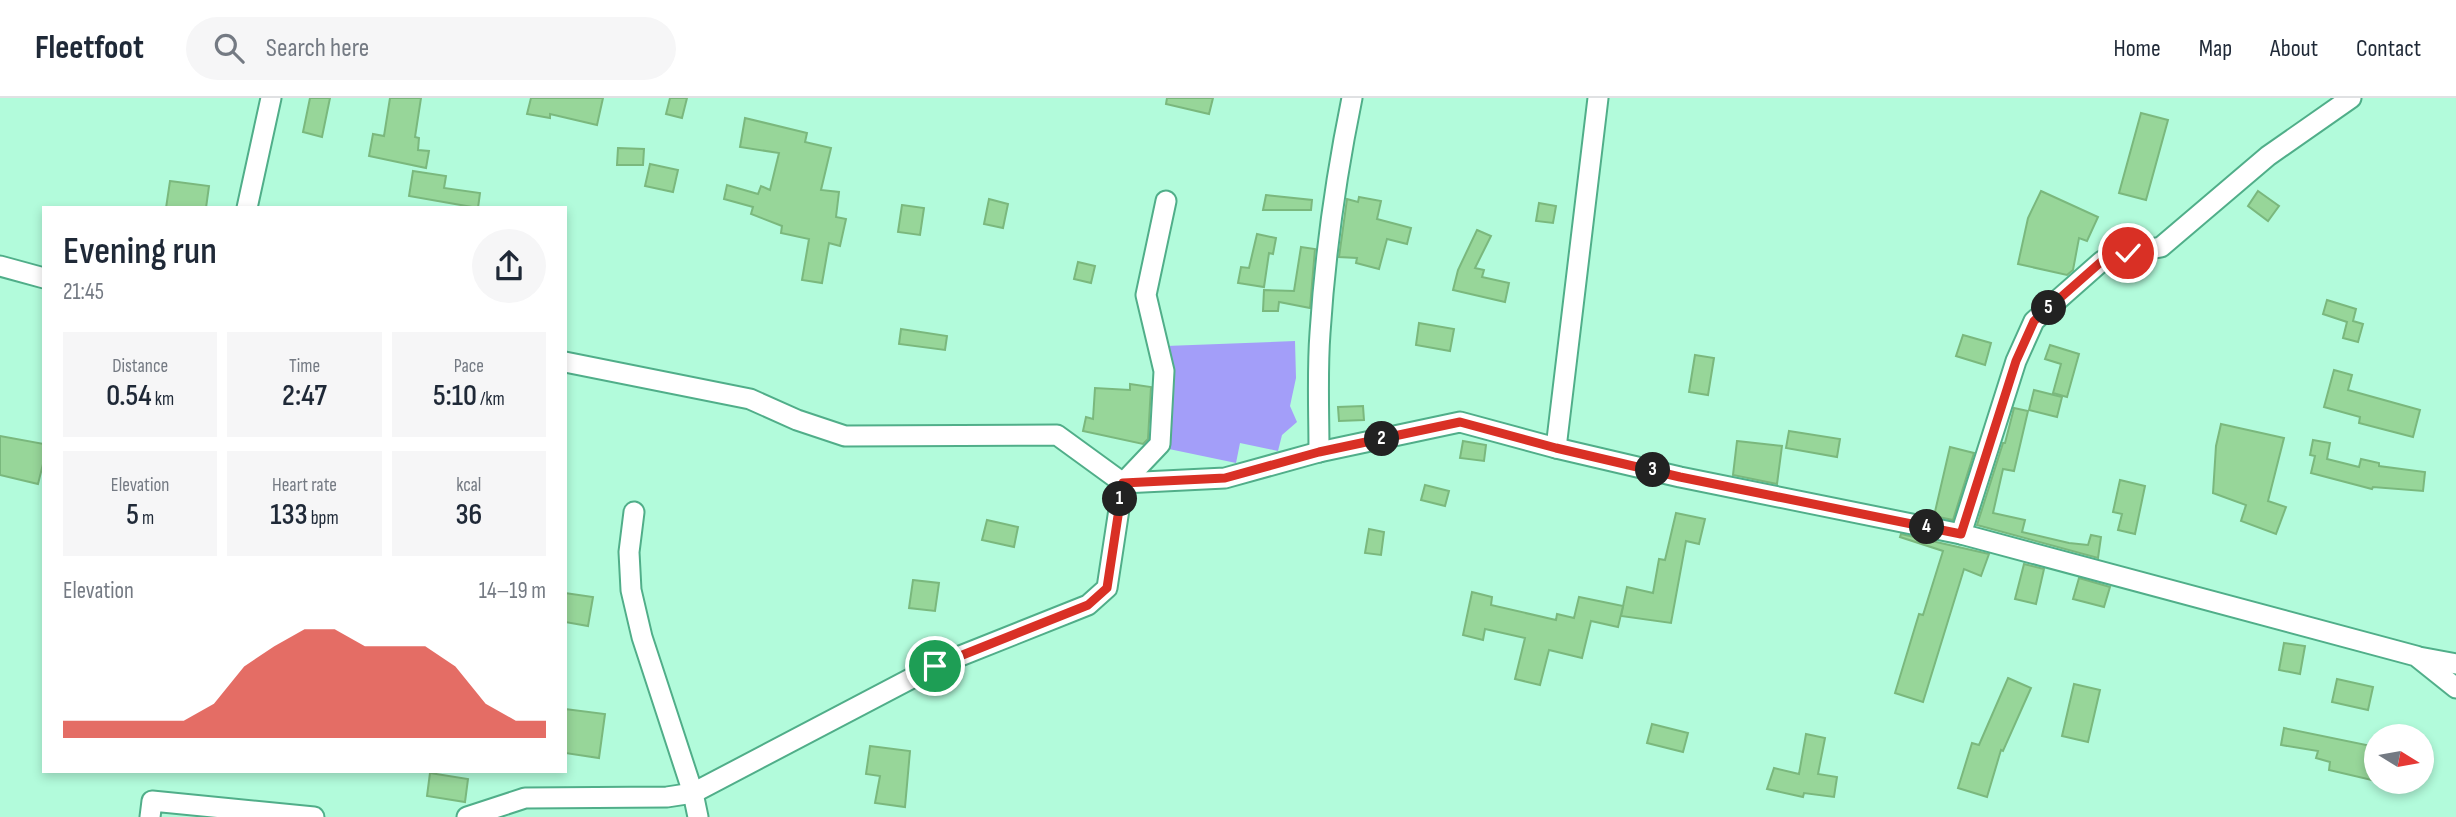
<!DOCTYPE html>
<html lang="en">
<head>
<meta charset="utf-8">
<style>
	:root { --surface:#fff; --page:#f6f6f7; --text:#1f2937; --muted:#747a83; --line:#e0e1e3; --accent:#d93025 }
	body { margin:0; font-family:"Sofia Sans Condensed",sans-serif; background:var(--page); color:var(--text); height:100vh; display:flex; flex-direction:column; font-size:26px; white-space:nowrap }
	* { box-sizing:border-box; margin:0 }
	p { font-size:23px; color:var(--muted) }
	.icon { flex:none; width:38px; height:38px; fill:none; stroke:currentColor; stroke-width:2; stroke-linecap:round; stroke-linejoin:round }
	.map { position:relative; flex:1; overflow:hidden }
	.details { position:absolute; left:42px; top:108px; width:525px; height:567px; display:flex; flex-direction:column; background:var(--surface); border-radius:0px; box-shadow:0 4px 10px #0003 }
	.details>* { flex:none }
	.needle { width:46px; rotate:101deg }
	.fabs { position:absolute; left:2364px; top:626px; display:grid; gap:14px }
	.fabs a { display:grid; place-items:center; width:70px; height:70px; border-radius:50%; background:var(--surface); box-shadow:0 4px 10px #0003; font-size:35px }
	.pin { position:absolute; display:grid; place-items:center; width:60px; height:60px; color:#fff; margin:-30px; border:4px solid #fff; border-radius:50%; box-shadow:0 2px 7px #0007 }
	.km { position:absolute; width:35px; height:35px; margin:-18px; border-radius:50%; background:#222; color:#fff; font-size:19px; line-height:35px; text-align:center }
	.round { display:grid; place-items:center; flex:none; width:74px; height:74px; border-radius:37px; background:var(--page) }
	.head { display:flex; align-items:center; justify-content:space-between; height:119px; padding:0 21px }
	h1 { font-size:38px; font-weight:600; line-height:52px }
	.metrics { display:grid; grid-template-columns:repeat(3,1fr); gap:10px; height:119px; padding:7px 21px }
	.metrics div { display:grid; align-content:center; border-radius:0px; background:var(--page); text-align:center }
	.metrics b { font-size:30px; font-weight:600 }
	.metrics small { font-size:19px; font-weight:400 }
	.metrics p { font-size:19px }
	.chart { height:196px; padding:14px 21px }
	.chart p { display:flex; justify-content:space-between }
	.chart svg { width:100%; height:126px; margin-top:7px; fill:var(--accent); opacity:.7 }
	header { display:flex; align-items:center; gap:42px; box-sizing:border-box; height:98px; padding:0 35px; background:var(--surface); border-bottom:2px solid var(--line) }
	header strong { font-size:33px }
	nav { display:flex; gap:38px; margin-inline-start:auto; font-size:24px }
	.search { width:490px; height:63px; background:var(--page); display:flex; align-items:center; gap:18px; box-sizing:border-box; padding:0 24px; border-radius:38px; color:var(--muted); font-size:26px }
	.map>svg:first-child { display:block }
</style>
</head>
<body>
<header>
<strong>Fleetfoot</strong>
<div class="search"><svg class="icon" aria-label="search" viewBox="0 0 24 24"><circle cx="10" cy="10" r="6"/><path d="M15 15l6 6"/></svg>Search here</div>
<nav><a>Home</a><a>Map</a><a>About</a><a>Contact</a></nav>
</header>
<div class="map">
<svg width="2456" height="719" viewBox="0 0 2456 719">
	<rect width="100%" height="100%" fill="#b2fbdb"/>
	<polygon fill="#a39ef9" points="1295,243 1296,280 1290,308 1297,324 1282,337 1278,353 1240,345 1236,365 1169,351 1166,248"/>
	<g fill="#97d699" stroke="#7ab87d" stroke-width="2">
		<polygon points="310,0 330,0 322,39 303,34"/>
		<polygon points="390,0 421,0 415,39 419,40 418,52 429,53 426,70 369,58 373,36 384,38"/>
		<polygon points="531,0 603,0 597,27 550,16 550,20 527,16"/>
		<polygon points="670,0 687,0 682,20 666,16"/>
		<polygon points="1167,0 1213,0 1209,16 1166,6"/>
		<polygon points="2141,15 2168,22 2146,102 2119,95"/>
		<polygon points="745,20 807,35 805,44 831,50 821,92 839,94 836,119 846,121 840,148 829,145 822,185 802,182 809,141 781,135 782,128 751,116 753,109 724,101 727,87 758,96 761,88 770,92 779,55 740,49"/>
		<polygon points="618,50 644,51 643,67 617,67"/>
		<polygon points="650,66 678,72 673,94 645,88"/>
		<polygon points="413,73 446,78 444,90 480,95 478,110 409,98"/>
		<polygon points="170,83 209,88 206,110 166,110"/>
		<polygon points="2041,93 2098,119 2087,143 2079,140 2073,172 2067,177 2018,166 2028,120"/>
		<polygon points="2258,93 2279,108 2268,123 2248,108"/>
		<polygon points="1266,97 1312,102 1311,112 1263,112"/>
		<polygon points="1359,99 1381,103 1377,121 1411,130 1407,146 1387,141 1379,171 1356,165 1357,160 1339,159 1347,101 1358,104"/>
		<polygon points="989,101 1008,106 1003,130 984,126"/>
		<polygon points="1539,105 1556,108 1553,125 1536,123"/>
		<polygon points="902,107 924,110 920,137 898,134"/>
		<polygon points="1477,132 1491,138 1475,170 1484,172 1482,179 1509,185 1505,204 1453,192 1458,172"/>
		<polygon points="1257,136 1276,140 1273,156 1269,155 1264,189 1238,185 1241,169 1249,170"/>
		<polygon points="1301,149 1315,151 1310,210 1279,204 1278,213 1263,213 1264,192 1294,193"/>
		<polygon points="1078,164 1095,168 1091,185 1074,181"/>
		<polygon points="2327,202 2356,211 2353,223 2363,226 2358,244 2343,240 2347,224 2323,216"/>
		<polygon points="1419,225 1454,231 1450,253 1416,247"/>
		<polygon points="901,231 947,238 945,252 899,246"/>
		<polygon points="1963,237 1991,245 1985,267 1956,258"/>
		<polygon points="2050,247 2079,256 2067,299 2053,295 2061,266 2045,261"/>
		<polygon points="1695,257 1714,260 1708,297 1689,294"/>
		<polygon points="2334,272 2352,277 2348,292 2420,312 2413,339 2359,325 2360,319 2324,309"/>
		<polygon points="1130,286 1151,289 1148,341 1143,346 1083,333 1086,319 1093,321 1095,290 1130,292"/>
		<polygon points="2034,292 2062,299 2057,319 2029,312"/>
		<polygon points="1363,308 1364,322 1339,323 1338,309"/>
		<polygon points="2014,310 2028,313 2014,373 2003,371 1993,415 2025,422 2022,434 2069,445 2088,447 2091,437 2101,439 2098,460 1977,427 2003,345 2005,345"/>
		<polygon points="2221,326 2284,340 2268,403 2286,409 2276,436 2241,423 2246,407 2213,395 2216,348"/>
		<polygon points="1789,333 1840,341 1837,359 1786,350"/>
		<polygon points="0,338 44,346 44,362 38,386 0,377"/>
		<polygon points="2313,342 2330,345 2327,361 2359,369 2361,361 2379,365 2379,368 2425,374 2423,393 2373,389 2372,391 2311,375 2315,358 2310,357"/>
		<polygon points="1463,343 1486,347 1484,363 1460,360"/>
		<polygon points="1737,343 1782,348 1777,386 1733,377"/>
		<polygon points="1950,349 1974,355 1953,422 1934,418"/>
		<polygon points="2120,382 2145,388 2135,436 2118,432 2122,416 2113,414"/>
		<polygon points="1425,387 1449,393 1445,408 1421,402"/>
		<polygon points="1676,415 1705,421 1699,446 1686,443 1671,525 1621,518 1627,489 1653,495 1659,461 1665,462"/>
		<polygon points="987,422 1018,429 1014,449 982,442"/>
		<polygon points="1369,431 1384,434 1381,457 1365,455"/>
		<polygon points="1901,436 1989,456 1981,478 1964,471 1923,604 1895,595 1919,516 1923,517 1943,453 1900,439"/>
		<polygon points="2024,466 2044,471 2036,506 2015,501"/>
		<polygon points="2079,480 2110,489 2104,509 2073,501"/>
		<polygon points="913,482 939,485 935,513 909,510"/>
		<polygon points="1472,494 1492,499 1491,507 1556,522 1557,516 1574,520 1579,499 1623,508 1618,529 1591,523 1582,560 1549,552 1540,587 1515,581 1525,540 1485,531 1483,542 1463,537"/>
		<polygon points="565,495 593,499 588,528 565,524"/>
		<polygon points="2284,545 2305,548 2300,576 2279,572"/>
		<polygon points="2008,580 2031,590 2003,653 2001,652 1987,699 1958,690 1972,645 1979,647"/>
		<polygon points="2337,581 2373,589 2368,612 2332,604"/>
		<polygon points="2074,586 2100,592 2088,644 2062,638"/>
		<polygon points="565,611 605,616 599,660 565,655"/>
		<polygon points="1652,626 1688,635 1683,654 1647,645"/>
		<polygon points="2284,630 2376,649 2376,683 2329,672 2330,664 2316,660 2318,653 2281,647"/>
		<polygon points="1806,636 1825,640 1818,676 1837,679 1834,699 1804,695 1803,699 1767,691 1774,670 1799,676"/>
		<polygon points="870,648 910,653 905,709 875,705 880,678 866,676"/>
		<polygon points="430,675 468,681 465,704 427,698"/>
	</g>
	<g fill="none" stroke-linecap="round" stroke-linejoin="round">
		<defs>
			<g id="minor">
				<polyline points="247,110 271,0"/>
				<polyline points="0,168 44,180"/>
				<polyline points="565,264 750,301 797,322 845,338 1057,337 1123,385 1225,380 1319,354 1460,324 1556,350 1680,379 1961,436 2416,558 2456,590"/>
				<polyline points="1556,350 1598,0"/>
				<path d="M1319,354c0,-39 -2,-79 1,-119 5,-79 16,-157 32,-235"/>
				<polyline points="634,414 629,454 631,492 642,539 693,695 698,719"/>
				<polyline points="1961,436 2016,263 2034,223 2102,163 2128,155 2161,149 2268,58 2351,0"/>
				<polyline points="2419,559 2456,566"/>
				<polyline points="150,719 152,703 314,719"/>
				<polyline points="467,719 525,700 667,699 693,695 935,568 1088,507 1107,490 1123,385 1160,346 1164,273 1146,197 1166,103"/>
			</g>
		</defs>
		<use href="#minor" stroke="#50ae89" stroke-width="23"/>
		<use href="#minor" stroke="#fff" stroke-width="19"/>
	</g>
	<g fill="none" stroke-linecap="round" stroke-linejoin="round">
		<defs>
			<polyline id="route" points="935,568 1088,507 1107,490 1123,385 1225,380 1319,354 1460,324 1556,350 1680,379 1961,436 2016,263 2034,223 2102,163 2128,155"/>
		</defs>
		<use href="#route" stroke="#fff" stroke-width="14"/>
		<use href="#route" stroke="#d93025" stroke-width="9"/>
	</g>
</svg>
<div class="fabs">
<a><svg class="needle" viewBox="-14 -14 28 28"><path d="M0-13l5 13h-10z" fill="#e53935"/><path d="M0 13l5-13h-10z" fill="#747a83"/></svg></a>
</div>
<div class="pin" style="left:935px;top:568px;background:#1e9e55"><svg class="icon" aria-label="arrive" viewBox="0 0 24 24"><path d="M6 21V4h12l-3 4 3 4H6"/></svg></div>
<div class="pin" style="left:2128px;top:155px;background:#d93025"><svg class="icon" aria-label="check" viewBox="0 0 24 24"><path d="M5 12l5 5 9-10"/></svg></div>
<b class="km" style="left:1120px;top:401px">1</b>
<b class="km" style="left:1382px;top:341px">2</b>
<b class="km" style="left:1653px;top:372px">3</b>
<b class="km" style="left:1927px;top:429px">4</b>
<b class="km" style="left:2049px;top:210px">5</b>
<section class="details">
<div class="head"><div><h1>Evening run</h1><p>21:45</p></div><a class="round"><svg class="icon" aria-label="share" viewBox="0 0 24 24"><path d="M12 15V3M7 8l5-5 5 5M5 13v7h14v-7"/></svg></a></div>
<div class="metrics">
<div><p>Distance</p><b>0.54<small> km</small></b></div>
<div><p>Time</p><b>2:47</b></div>
<div><p>Pace</p><b>5:10<small> /km</small></b></div>
</div>
<div class="metrics">
<div><p>Elevation</p><b>5<small> m</small></b></div>
<div><p>Heart rate</p><b>133<small> bpm</small></b></div>
<div><p>kcal</p><b>36</b></div>
</div>
<div class="chart"><p><span>Elevation</span>14–19 m</p>
<svg viewBox="0 0 160 44" preserveAspectRatio="none"><path d="M0 44V38L10 38L20 38L30 38L40 38L50 32L60 19L70 12L80 6L90 6L100 12L110 12L120 12L130 19L140 32L150 38L160 38V44z"/></svg>
</div>
</section>
</div>
</body>
</html>
